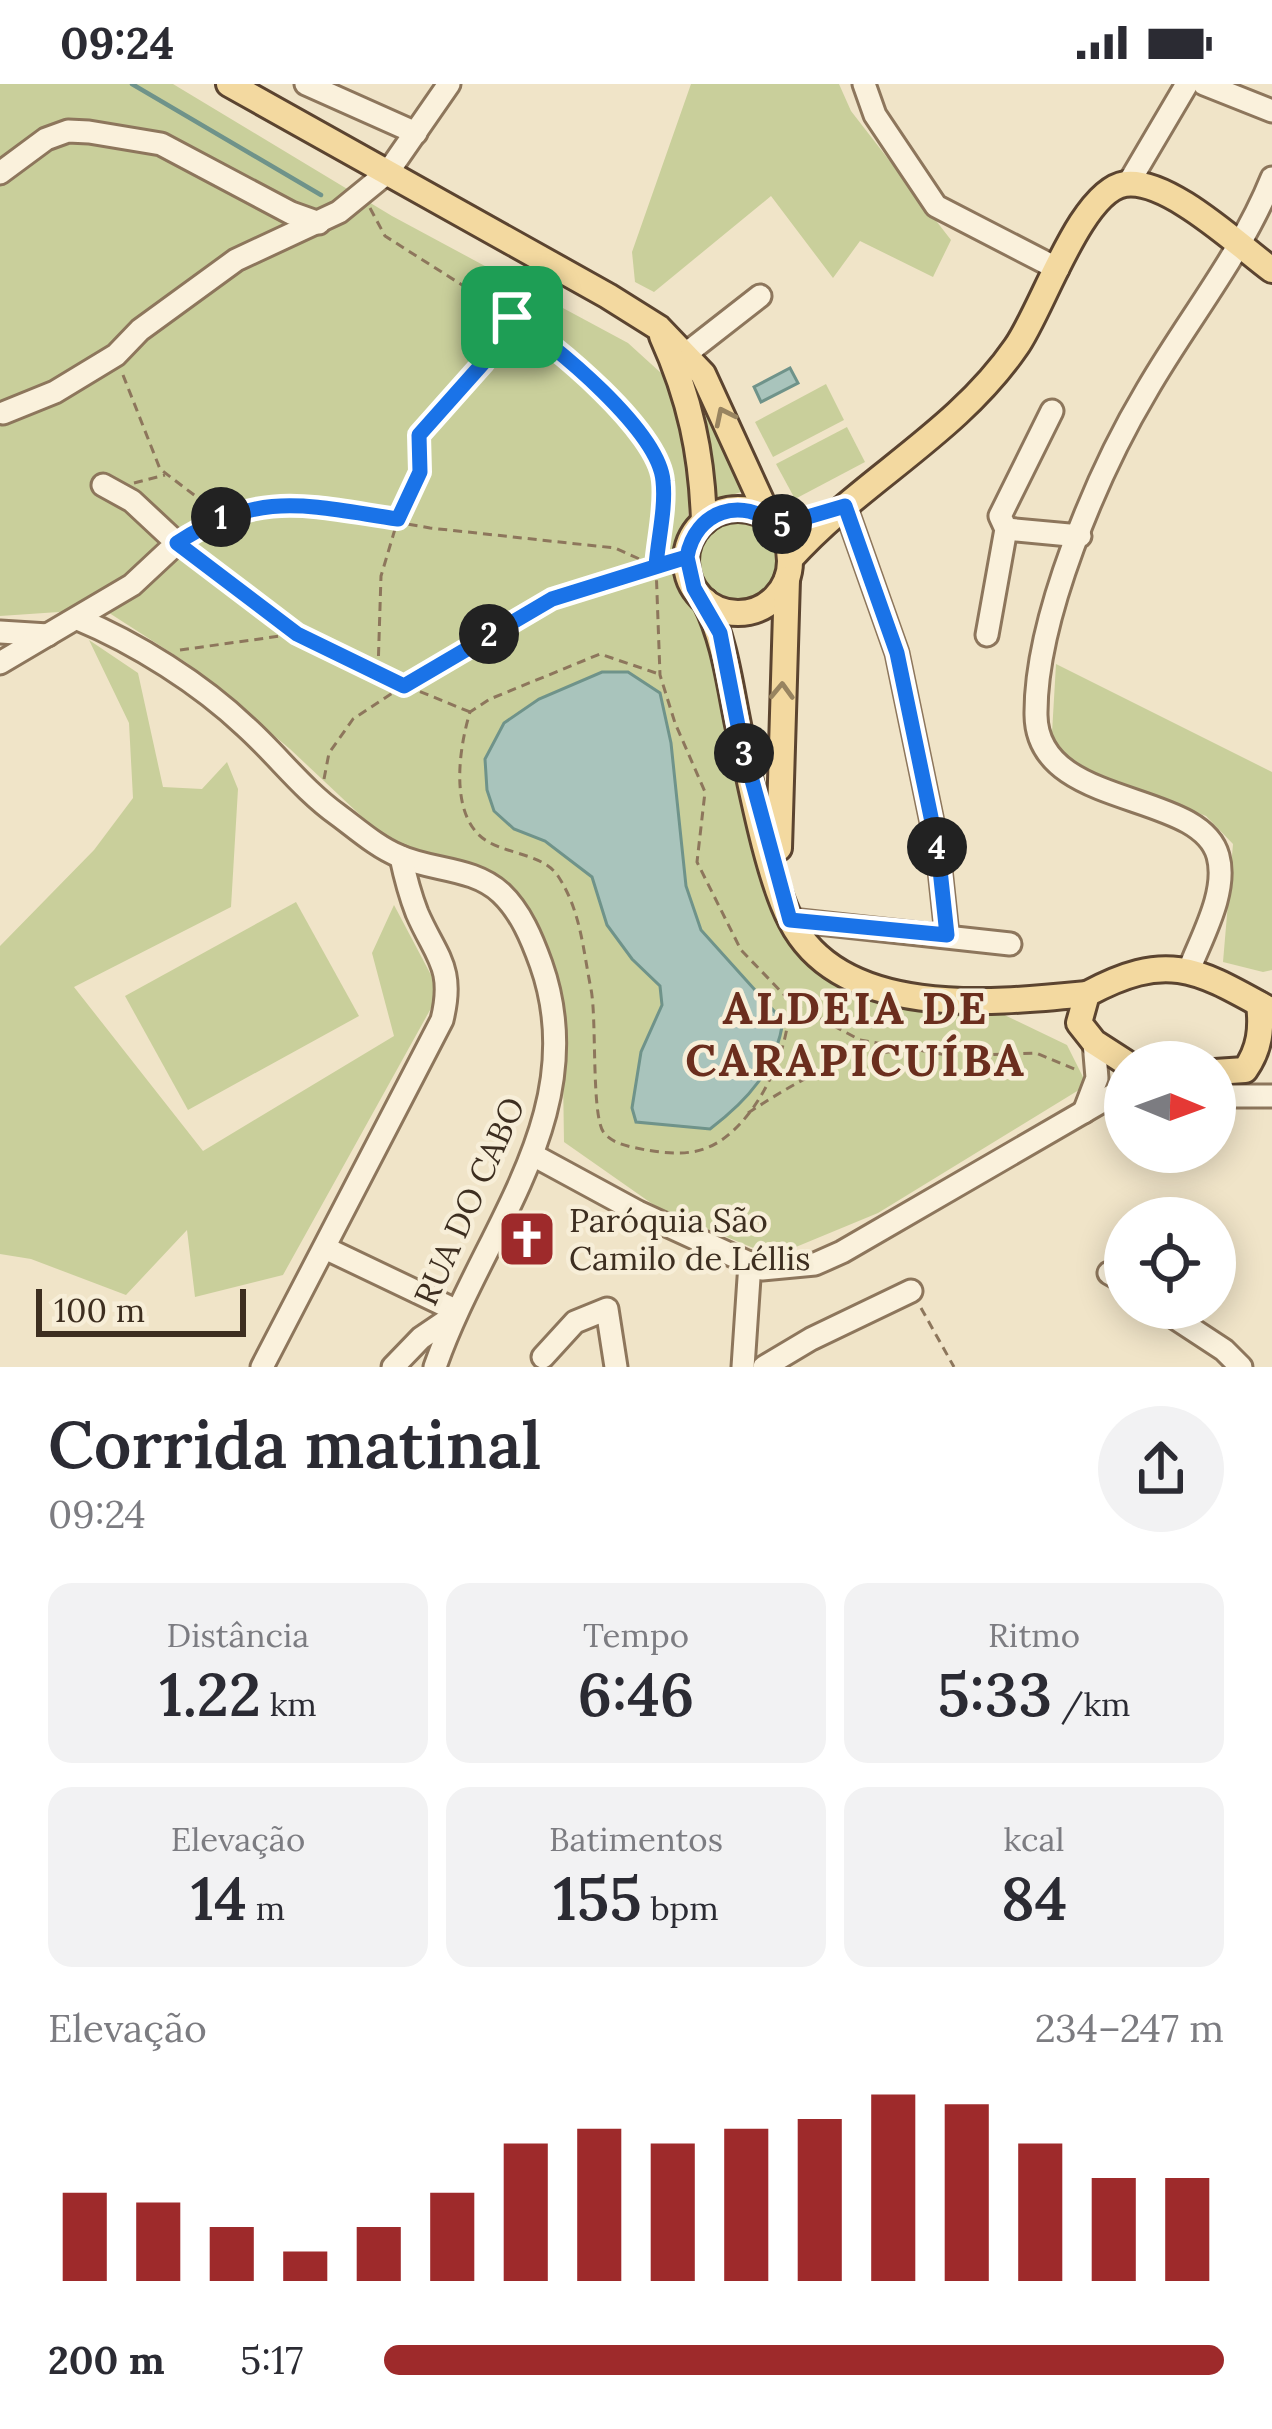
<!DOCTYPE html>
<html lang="pt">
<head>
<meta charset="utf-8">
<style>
	:root { --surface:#fff; --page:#f2f2f3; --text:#2b2b33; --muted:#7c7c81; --accent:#9e2a2b }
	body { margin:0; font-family:Lora,serif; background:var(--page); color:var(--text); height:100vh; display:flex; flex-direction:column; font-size:45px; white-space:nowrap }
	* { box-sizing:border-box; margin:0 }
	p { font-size:39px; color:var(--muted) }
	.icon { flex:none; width:66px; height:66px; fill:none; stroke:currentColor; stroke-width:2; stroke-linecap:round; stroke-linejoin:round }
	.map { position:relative; height:1283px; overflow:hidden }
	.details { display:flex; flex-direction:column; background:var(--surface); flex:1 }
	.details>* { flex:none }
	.needle { width:78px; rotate:91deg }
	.fabs { position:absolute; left:1104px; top:957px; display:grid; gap:24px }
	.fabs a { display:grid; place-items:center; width:132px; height:132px; border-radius:50%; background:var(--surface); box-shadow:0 6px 30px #0003; font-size:60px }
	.scale { position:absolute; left:36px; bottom:30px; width:210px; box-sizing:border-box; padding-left:12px; border:6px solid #3d2e20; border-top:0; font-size:33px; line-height:42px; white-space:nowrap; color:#3d2e20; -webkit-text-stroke:9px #f7eed8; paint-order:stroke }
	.pin { position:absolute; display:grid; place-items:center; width:102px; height:102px; color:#fff; margin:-51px; border-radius:24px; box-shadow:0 6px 18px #0006 }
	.km { position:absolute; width:60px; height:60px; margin:-30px; border-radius:50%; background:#222; color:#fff; font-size:33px; line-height:60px; text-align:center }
	.round { display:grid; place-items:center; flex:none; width:126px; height:126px; border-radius:63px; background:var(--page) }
	.overview { display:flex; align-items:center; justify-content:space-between; height:204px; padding:0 48px }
	h1 { font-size:66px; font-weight:600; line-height:90px }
	.stats { display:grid; grid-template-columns:repeat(3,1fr); gap:18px; height:204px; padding:12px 48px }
	.stats div { display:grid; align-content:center; border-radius:24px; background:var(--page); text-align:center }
	.stats b { font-size:60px; font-weight:600 }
	.stats small { font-size:33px; font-weight:400 }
	.stats p { font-size:33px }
	.chart { height:336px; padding:24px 48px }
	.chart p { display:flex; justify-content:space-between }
	.chart svg { width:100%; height:216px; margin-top:12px; stroke:var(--accent); stroke-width:6 }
	ul { padding:0 48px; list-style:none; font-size:39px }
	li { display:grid; grid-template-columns:192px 144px 1fr; align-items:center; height:90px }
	li i { height:30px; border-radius:15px; background:var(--accent) }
	.status { display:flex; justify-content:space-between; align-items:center; height:84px; padding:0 60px; background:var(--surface); direction:ltr }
	.status svg { height:33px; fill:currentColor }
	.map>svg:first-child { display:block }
</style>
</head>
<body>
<div class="status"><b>09:24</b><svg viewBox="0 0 49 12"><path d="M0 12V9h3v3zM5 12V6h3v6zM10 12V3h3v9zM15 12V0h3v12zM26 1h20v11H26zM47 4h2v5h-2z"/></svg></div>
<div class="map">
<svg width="1272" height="1283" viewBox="0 0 1272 1283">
	<rect width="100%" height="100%" fill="#f0e4c8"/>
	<g fill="#c9cf9b">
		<polygon points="0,0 173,0 392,132 628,259 661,289 676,320 688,361 690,398 684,509 716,564 807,875 867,914 992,925 1067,961 1087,1001 878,1129 791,1165 763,1168 661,1126 564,1058 562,926 510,801 392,761 290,665 187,579 103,525 0,532"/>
		<polygon points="691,0 839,0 851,27 951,156 933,193 860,157 833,194 771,112 654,208 635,198 632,168"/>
		<polygon points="691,288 744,407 708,419"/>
		<polygon points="826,300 844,336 773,373 755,338"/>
		<polygon points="847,343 865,378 795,415 776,380"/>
		<circle cx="738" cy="477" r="45"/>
		<polygon points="89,556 138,589 163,703 202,705 227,678 238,705 231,823 74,903 203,1067 394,952 372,869 394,821 440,908 283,1191 195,1213 187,1146 126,1211 31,1175 0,1170 0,862 94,766 133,714 129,639"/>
		<polygon points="1056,580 1272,688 1272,886 1263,888 1223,878 1233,760 1206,732 1061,676 1052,649"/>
		<polygon points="296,818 359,932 188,1026 125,912"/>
	</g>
	<g fill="#a9c4bc" stroke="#6f938a" stroke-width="3">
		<polygon points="790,284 798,299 761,318 754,303"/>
		<path d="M602,588h26l32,21 11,50 15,143 15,44 82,91c-7,48 -35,79 -73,108l-74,-7 -4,-14 9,-56 21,-47 -2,-19 -28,-27 -25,-34 -15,-48 -47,-36 -31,-12 -20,-18 -7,-21 -2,-31 19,-36 35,-24z"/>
	</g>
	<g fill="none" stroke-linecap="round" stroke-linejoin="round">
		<polyline stroke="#6f938a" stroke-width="4.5" points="132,0 321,111"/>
		<defs>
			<g id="minor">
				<polyline points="306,0 416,49"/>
				<polyline points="864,0 875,31 936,122 1058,185"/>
				<polyline points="1204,0 1272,27"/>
				<polyline points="0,89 46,55 68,47 89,48 161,60 291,129 319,139"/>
				<polyline points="1128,100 1187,0"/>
				<polyline points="687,269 760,212"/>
				<polyline points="3,329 55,308 116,271 140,246 236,176 339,128 388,88 449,0"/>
				<polyline points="845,422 897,569 938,767 947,851"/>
				<polyline points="1006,445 1080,452"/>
				<path d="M78,535c58,24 123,65 168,108 32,29 57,63 92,88 19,14 39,32 61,41 33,15 74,11 102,37 20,19 31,46 40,71 53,149 -60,269 -106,403"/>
				<polyline points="0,548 48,551"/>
				<polyline points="987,551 1006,445 1000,432 1052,327"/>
				<polyline points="0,579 132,501 177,459 132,417 103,401"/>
				<polyline points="791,836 1010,860"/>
				<path d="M1189,886c12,-32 39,-78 29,-114 -18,-67 -181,-46 -182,-141 -1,-96 62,-243 111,-325 41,-71 94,-135 125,-212"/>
				<polyline points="1215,1012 1272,1012"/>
				<polyline points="1084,1028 1097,994 1094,958"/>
				<polyline points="533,1071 638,1128 762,1185 815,1180 842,1168 1125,1004"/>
				<polyline points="325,1164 455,1226"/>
				<polyline points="1109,1189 1125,1198"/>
				<polyline points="1160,1224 1224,1266 1241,1283"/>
				<polyline points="543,1273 575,1238 607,1225 616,1283"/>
				<path d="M262,1283l180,-347c13,-53 -6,-63 -25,-107 -7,-18 -12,-37 -16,-56"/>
				<polyline points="393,1283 421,1254 452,1233"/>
				<polyline points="743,1283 750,1179"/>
				<polyline points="764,1283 811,1255 911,1207"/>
			</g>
			<g id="major">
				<polyline points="229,0 608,212 659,244 703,290 769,434"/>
				<path d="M662,252c28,62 40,118 42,186"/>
				<circle cx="738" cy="477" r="52"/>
				<path d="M790,475c70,-78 166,-125 226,-212 26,-36 64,-156 109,-163 43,-6 113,61 147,86"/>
				<path d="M705,517c21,42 25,87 35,133 11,51 28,143 51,187 51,99 204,82 296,73"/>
				<polyline points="779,764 787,495"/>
				<path d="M1125,978l-31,-20 -15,-19 8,-29c82,-44 111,-24 185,17"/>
				<path d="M1215,988l30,-2c15,-21 17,-42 14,-66"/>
			</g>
		</defs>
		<use href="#minor" stroke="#8d765c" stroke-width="27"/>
		<use href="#major" stroke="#5b4430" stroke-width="30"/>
		<g stroke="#8d765c" stroke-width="3" stroke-dasharray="9 6" stroke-linecap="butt">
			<polyline points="370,124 385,152 547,255 639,345 664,394 656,482 660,591 675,639 705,708 697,778 741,866 793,920 860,956 953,972 1036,969 1079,987"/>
			<polyline points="123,291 160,385 202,417 205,439"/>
			<polyline points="134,399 165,391"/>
			<polyline points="192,450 215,434 288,419 430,444 615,464 655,482"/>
			<polyline points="190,469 297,550 404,601 470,628"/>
			<polyline points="180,566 295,550"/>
			<polyline points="378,587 381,492 398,435 420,388 419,351 484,278 511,235"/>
			<path d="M656,589l-56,-19 -110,45 -20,13c-10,33 -20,93 8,122 20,21 63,17 80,42 23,35 25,74 33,113 6,30 0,128 13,144 10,12 28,14 42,17 20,3 43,6 63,-3 46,-20 82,-97 80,-145"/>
			<polyline points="324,695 329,669 353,635 441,577 552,515 687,473"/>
			<path d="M748,1029c48,-31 96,-61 156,-62"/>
			<polyline points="921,1224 954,1283"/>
		</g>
		<use href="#minor" stroke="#faf1dc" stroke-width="21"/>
		<use href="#major" stroke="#f3d9a0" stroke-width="24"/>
	</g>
	<defs><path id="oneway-chevron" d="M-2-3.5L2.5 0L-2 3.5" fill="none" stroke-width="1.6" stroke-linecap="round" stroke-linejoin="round" transform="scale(3)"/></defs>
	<g stroke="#988460">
		<use href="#oneway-chevron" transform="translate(724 332) rotate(-116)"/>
		<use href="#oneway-chevron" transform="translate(782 607) rotate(-88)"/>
	</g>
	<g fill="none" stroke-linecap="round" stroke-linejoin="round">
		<defs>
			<path id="route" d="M512,233l-28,45 -65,73 1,37 -22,47c-90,-13 -139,-30 -221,24l120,91 107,52 148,-87 135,-42 7,31 26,45 20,103 50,184 157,15 -9,-84 -41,-198 -52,-147 -68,20c-35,-31 -82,-15 -90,31l-31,9c2,-27 10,-58 7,-85 -4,-50 -109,-137 -151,-164"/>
		</defs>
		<use href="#route" stroke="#fff" stroke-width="24"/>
		<use href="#route" stroke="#1a73e8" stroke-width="15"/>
	</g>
	<defs>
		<symbol id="church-square" viewBox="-11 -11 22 22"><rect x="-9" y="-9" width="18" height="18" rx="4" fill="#9e2a2b" stroke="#f7eed8"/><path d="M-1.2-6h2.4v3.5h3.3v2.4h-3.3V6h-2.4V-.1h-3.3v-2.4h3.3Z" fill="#fff"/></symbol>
	</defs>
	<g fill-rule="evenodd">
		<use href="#church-square" x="494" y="1122" width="66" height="66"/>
	</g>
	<g text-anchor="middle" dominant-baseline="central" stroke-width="9" stroke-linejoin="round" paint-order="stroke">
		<g font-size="33" fill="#3d2e20" stroke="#f7eed8">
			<text transform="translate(469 1117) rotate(-66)">RUA DO CABO</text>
		</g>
		<g font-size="33" fill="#3d2e20" stroke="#f7eed8" text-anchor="start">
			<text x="569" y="1136">Paróquia São<tspan x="569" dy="38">Camilo de Léllis</tspan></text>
		</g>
		<g font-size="45" font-weight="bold" letter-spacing="3" fill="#6b2e1e" stroke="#f7eed8">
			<text x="856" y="923">ALDEIA DE<tspan x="856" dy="52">CARAPICUÍBA</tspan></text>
		</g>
	</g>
</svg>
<div class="fabs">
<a><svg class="needle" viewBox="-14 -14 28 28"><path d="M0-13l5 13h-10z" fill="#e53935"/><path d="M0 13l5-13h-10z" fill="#7c7c81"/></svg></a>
<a><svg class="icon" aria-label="locate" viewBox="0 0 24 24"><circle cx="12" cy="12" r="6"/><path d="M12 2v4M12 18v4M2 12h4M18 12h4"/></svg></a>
</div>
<div class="scale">100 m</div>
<div class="pin" style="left:512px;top:233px;background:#1e9e55"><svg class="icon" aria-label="arrive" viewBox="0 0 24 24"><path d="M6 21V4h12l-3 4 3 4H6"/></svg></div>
<b class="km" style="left:221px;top:433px">1</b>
<b class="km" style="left:489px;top:550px">2</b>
<b class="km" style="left:744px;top:669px">3</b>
<b class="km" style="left:937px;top:763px">4</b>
<b class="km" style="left:782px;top:440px">5</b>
</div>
<section class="details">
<div class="overview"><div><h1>Corrida matinal</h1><p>09:24</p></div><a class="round"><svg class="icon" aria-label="share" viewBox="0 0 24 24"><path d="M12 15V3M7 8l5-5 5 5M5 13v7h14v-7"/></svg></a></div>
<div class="stats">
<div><p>Distância</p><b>1.22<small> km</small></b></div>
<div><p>Tempo</p><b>6:46</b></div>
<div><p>Ritmo</p><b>5:33<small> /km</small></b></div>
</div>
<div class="stats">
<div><p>Elevação</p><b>14<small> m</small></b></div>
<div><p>Batimentos</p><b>155<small> bpm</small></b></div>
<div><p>kcal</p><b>84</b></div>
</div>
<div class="chart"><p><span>Elevação</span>234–247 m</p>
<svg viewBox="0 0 160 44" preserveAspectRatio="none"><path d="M5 44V26M15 44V28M25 44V33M35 44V38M45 44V33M55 44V26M65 44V16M75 44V13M85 44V16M95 44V13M105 44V11M115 44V6M125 44V8M135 44V16M145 44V23M155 44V23"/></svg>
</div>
<ul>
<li><b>200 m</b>5:17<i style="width:100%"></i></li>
</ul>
</section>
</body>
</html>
